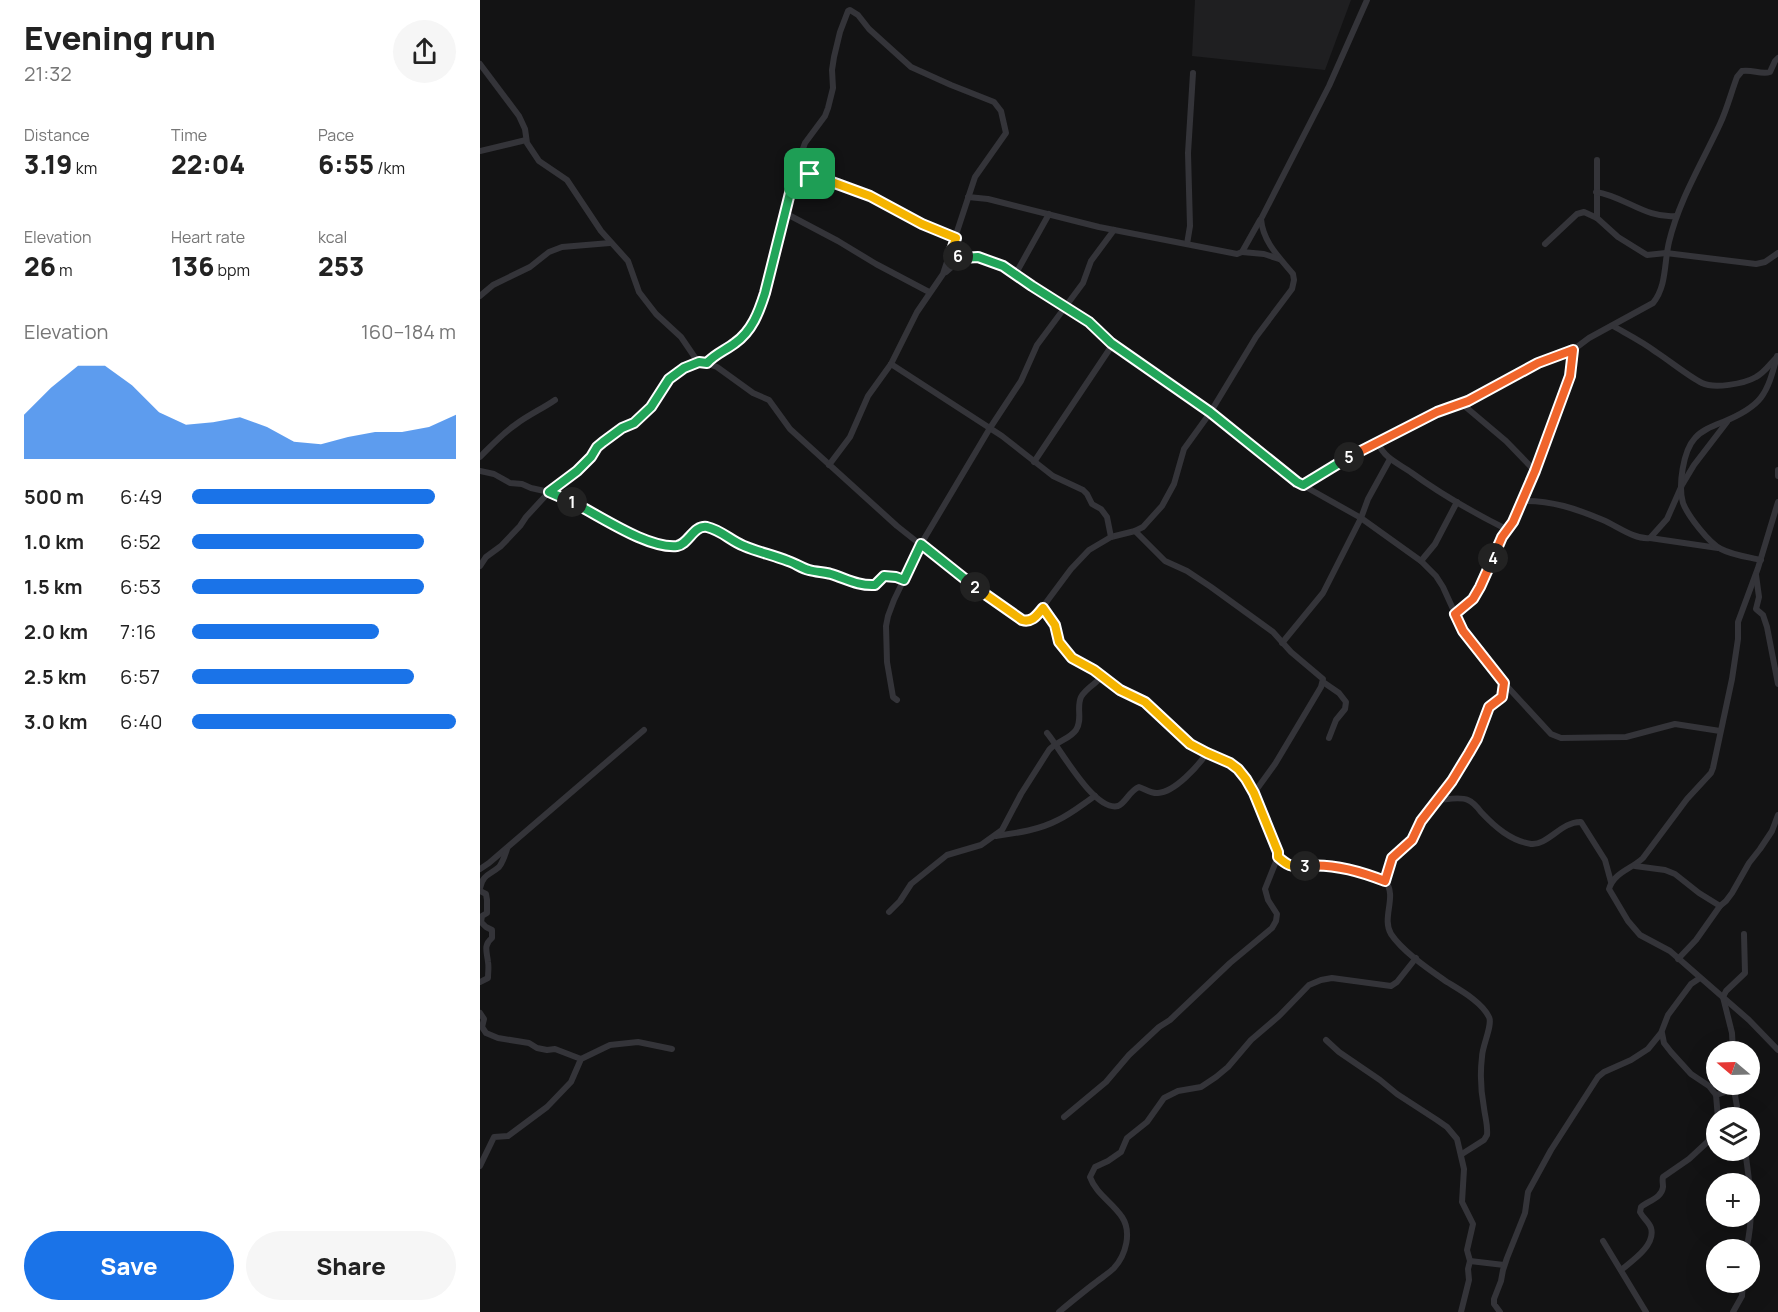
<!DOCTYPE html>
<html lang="en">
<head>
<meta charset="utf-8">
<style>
	:root { --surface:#fff; --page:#f6f6f6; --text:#222; --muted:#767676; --accent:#1a73e8 }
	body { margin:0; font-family:Manrope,sans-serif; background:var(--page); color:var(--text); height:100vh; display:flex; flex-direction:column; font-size:22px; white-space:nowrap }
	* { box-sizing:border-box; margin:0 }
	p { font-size:20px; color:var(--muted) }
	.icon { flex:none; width:33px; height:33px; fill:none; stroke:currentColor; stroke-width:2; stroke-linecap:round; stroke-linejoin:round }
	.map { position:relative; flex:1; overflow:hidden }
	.drawer { display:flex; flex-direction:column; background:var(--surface); width:480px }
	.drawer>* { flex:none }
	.needle { width:39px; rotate:289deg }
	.fabs { position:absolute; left:1226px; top:1041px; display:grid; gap:12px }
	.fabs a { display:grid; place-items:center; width:54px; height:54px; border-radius:50%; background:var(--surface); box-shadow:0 6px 24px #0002; font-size:30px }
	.pin { position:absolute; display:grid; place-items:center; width:51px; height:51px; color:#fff; margin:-26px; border-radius:12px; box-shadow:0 3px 9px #0006 }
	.km { position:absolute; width:30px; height:30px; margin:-15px; border-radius:50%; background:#222; color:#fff; font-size:16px; line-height:30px; text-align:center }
	.round { display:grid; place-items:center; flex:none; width:63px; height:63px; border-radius:32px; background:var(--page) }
	.headline { display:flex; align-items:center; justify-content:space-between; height:102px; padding:0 24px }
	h1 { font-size:33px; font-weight:800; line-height:45px }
	.metrics { display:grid; grid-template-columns:repeat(3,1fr); gap:9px; height:102px; padding:6px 24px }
	.metrics div { display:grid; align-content:center }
	.metrics b { font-size:26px; font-weight:800 }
	.metrics small { font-size:16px; font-weight:400 }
	.metrics p { font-size:16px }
	.chart { height:168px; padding:12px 24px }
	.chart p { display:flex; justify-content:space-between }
	.chart svg { width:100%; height:108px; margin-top:6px; fill:var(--accent); opacity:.7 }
	.button { display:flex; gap:12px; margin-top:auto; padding:12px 24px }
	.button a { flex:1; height:69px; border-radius:36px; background:var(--accent); color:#fff; font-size:24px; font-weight:800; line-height:69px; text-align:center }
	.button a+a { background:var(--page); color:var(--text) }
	ul { padding:0 24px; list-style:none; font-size:20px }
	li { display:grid; grid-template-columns:96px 72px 1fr; align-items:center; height:45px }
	li i { height:15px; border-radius:8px; background:var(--accent) }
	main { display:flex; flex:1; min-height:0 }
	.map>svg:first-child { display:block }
</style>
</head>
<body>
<main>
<section class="drawer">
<div class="headline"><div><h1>Evening run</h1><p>21:32</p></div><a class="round"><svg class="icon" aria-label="share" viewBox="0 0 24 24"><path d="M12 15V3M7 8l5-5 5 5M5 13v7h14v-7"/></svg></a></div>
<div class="metrics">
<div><p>Distance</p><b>3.19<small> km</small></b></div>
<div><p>Time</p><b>22:04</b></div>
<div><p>Pace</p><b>6:55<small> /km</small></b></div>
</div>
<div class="metrics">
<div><p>Elevation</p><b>26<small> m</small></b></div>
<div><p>Heart rate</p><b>136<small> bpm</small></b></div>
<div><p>kcal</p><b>253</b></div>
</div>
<div class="chart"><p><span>Elevation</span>160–184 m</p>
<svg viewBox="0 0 160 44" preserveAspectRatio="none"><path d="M0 44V26L10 15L20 6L30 6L40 14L50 25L60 30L70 29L80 27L90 31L100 37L110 38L120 35L130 33L140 33L150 31L160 26V44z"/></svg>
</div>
<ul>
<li><b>500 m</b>6:49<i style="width:92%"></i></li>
<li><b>1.0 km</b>6:52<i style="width:88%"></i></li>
<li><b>1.5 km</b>6:53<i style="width:88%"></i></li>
<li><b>2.0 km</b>7:16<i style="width:71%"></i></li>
<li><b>2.5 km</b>6:57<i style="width:84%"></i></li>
<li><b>3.0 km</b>6:40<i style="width:100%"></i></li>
</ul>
<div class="button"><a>Save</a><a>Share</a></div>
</section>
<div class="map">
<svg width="1298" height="1312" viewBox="0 0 1298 1312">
	<rect width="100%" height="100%" fill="#131314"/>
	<polygon fill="#1f1f21" points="715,0 871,0 845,70 712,56"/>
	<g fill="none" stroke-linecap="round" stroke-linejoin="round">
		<g stroke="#343439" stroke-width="6">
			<path d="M0,64l39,52 6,13 2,14 12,18 28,19 34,51 27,30 11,31 17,22 25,23 15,22 3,2 18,6 36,26 16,7 21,29 107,97 72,57 53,37 8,1 6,-5 35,-47 18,-19 22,-13 24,-6 8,-4 19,-21 12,-22 10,-35 26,-36 46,-76 36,-48 2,-9 -1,-6c-14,-17 -30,-32 -32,-55l68,-133 38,-86"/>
			<polyline points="0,151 46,140"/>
			<polyline points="1117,160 1117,218"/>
			<polyline points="316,169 389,196 442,224 476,238"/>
			<path d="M1116,192c28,4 50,27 80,24"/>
			<polyline points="488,197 508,199 619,227 757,254 762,252 780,220"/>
			<polyline points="305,213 358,241 396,264 449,292"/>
			<polyline points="707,244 710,226 708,153 713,73"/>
			<polyline points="1065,244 1097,214 1104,212 1117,218 1138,237 1167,255 1186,253 1276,264 1285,262 1298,253"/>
			<polyline points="762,252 784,254 799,259"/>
			<polyline points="466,272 482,258 491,257 507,259 523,266 552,286 609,322 631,343 730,413 817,482 881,518 941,561 956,576 963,587 983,631 1024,683 1071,734 1081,738 1146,737 1195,724 1240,731"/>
			<polyline points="535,275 569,214"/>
			<polyline points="0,296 13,285 50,267 69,252 82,247 130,243"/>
			<path d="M1133,326c14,8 30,16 43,26 14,9 32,24 46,31 12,6 42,1 54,-6 8,-4 14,-13 20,-19"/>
			<polyline points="227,363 262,337 272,324 280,306 317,165 325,143 345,116 348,108 353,88 352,70 354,57 360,32 368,11 370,10 378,15 389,29 431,67 471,85 514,102 521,111 526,133 495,177 463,274 437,312 411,364 388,396 370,437 349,465"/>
			<polyline points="411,364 522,436 573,476 603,490 607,494 612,504 621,509 627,517 631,537"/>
			<polyline points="981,403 1026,441 1055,471"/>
			<path d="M898,443c7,16 20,20 34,30 30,22 62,40 96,57"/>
			<path d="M0,457c11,-11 22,-23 35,-32 13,-10 27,-16 40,-25"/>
			<polyline points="554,462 633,344"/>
			<polyline points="1298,470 1298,476"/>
			<polyline points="0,471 14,474 30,483 42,484 51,488 69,492 84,499 149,533 174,542 195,546 202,544 215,531 221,527 226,527 236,530 267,548 309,561 323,568 352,574 371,582 386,586 395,585 404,576 416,577 424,580"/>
			<path d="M823,485l44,-27 81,-42 41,-15 69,-38 35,-13 16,-12 64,-35c14,-17 11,-41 16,-61 10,-42 33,-79 51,-118 7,-15 11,-31 17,-47l5,-6c10,-2 19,4 28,1l5,-11 3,-3"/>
			<path d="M1042,501c29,-1 55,8 81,19 14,6 32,20 47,18l17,-19 15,-34 12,-20 33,-43"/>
			<path d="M1298,502l-20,66 -20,54v17l-6,40 -19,89 -2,5 -24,26 -44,59c-11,11 -29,14 -34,31l19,32 12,14 30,16 79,69 29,30"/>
			<polyline points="655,531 685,561 707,571 731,587 793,632 811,652 843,679 841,687 795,764 774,793"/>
			<polyline points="1170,538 1238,548"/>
			<path d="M1281,560c-13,-3 -29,-5 -40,-11 -12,-6 -33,-33 -38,-46 -5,-17 0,-52 12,-65 7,-8 18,-12 28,-16 39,-16 44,-27 54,-66"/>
			<polyline points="941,561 955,544 977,502"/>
			<polyline points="0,566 6,557 21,546 40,526 46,517 69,492 97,471 111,457 117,447 142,428 154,423 171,407 189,379 204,368 219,361"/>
			<polyline points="1276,575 1279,597 1276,609 1283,615 1287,627 1298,684"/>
			<polyline points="563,608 575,625 579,642 593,658 613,670 640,690 665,701 677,714 710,744 727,753 750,763 758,769 774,793 799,854 785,889 788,900 797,914 796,921 792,928 750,963 690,1020 679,1027 649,1055 626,1082 584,1117"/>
			<polyline points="975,614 993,599 1000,587 1022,537 1035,517 1055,471 1086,388 1092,368 1093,350"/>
			<polyline points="802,643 843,593 881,518 888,499 910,459"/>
			<polyline points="843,682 859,693 866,702 865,709 856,720 849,738"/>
			<polyline points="417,700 413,697 407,662 406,626 408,616 414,600 441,544 510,428 541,381 557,345 603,283 611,261 634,230"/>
			<path d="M567,733c13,15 47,79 71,73 8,-3 11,-15 21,-19 6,2 13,7 19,6 17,-1 40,-27 49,-40"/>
			<path d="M956,800c9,0 23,-4 32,0 5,2 10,8 13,12 14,15 30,29 50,32 16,2 31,-23 50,-22l24,38 6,22"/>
			<path d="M516,836c21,-3 43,-6 62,-16 13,-6 25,-16 37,-24"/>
			<path d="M798,857l14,10 27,-2 11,1 55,15c13,15 -4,36 6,53 12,18 39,36 56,48 13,8 35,20 42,35 4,8 -7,29 -7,40 -2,16 -1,35 2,51 1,9 4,17 3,27l-3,5 -22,14"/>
			<polyline points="1155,866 1185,870 1195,874 1219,893 1240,906"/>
			<polyline points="0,869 9,863 164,730"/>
			<polyline points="905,881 912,858 932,840 941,821 972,781 989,754 997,739 1009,707 1020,699 1024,693 1024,683"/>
			<path d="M0,888c3,-14 10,-13 19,-21 4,-5 6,-12 8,-18"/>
			<path d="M0,891l6,3 1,6v13l-5,3 -1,6 5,5 6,3v8c-9,7 -5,14 -4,24 1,5 0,10 0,16l-8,4"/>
			<path d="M409,912l11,-11 11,-17 36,-29 34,-10 21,-15 19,-36 28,-44c8,-9 21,-11 27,-20 7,-11 0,-22 5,-33 4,-8 15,-14 21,-20"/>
			<polyline points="1198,959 1216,940 1240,906 1246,901 1252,893 1269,863 1280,849 1292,831 1298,815"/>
			<polyline points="0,1013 4,1019 2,1027 6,1033 18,1038 49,1043 57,1048 67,1050 75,1049 101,1059"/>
			<polyline points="1182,1033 1184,1043 1191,1052 1211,1074 1229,1086 1236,1095 1238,1118"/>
			<polyline points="846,1040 859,1052 900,1080 917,1094 957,1120 967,1127 977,1139 984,1169 982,1202 993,1224 987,1250 990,1261 988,1269 989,1280 981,1312"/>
			<polyline points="1253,1052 1252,1033 1243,997 1246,991 1265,973 1264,934"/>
			<polyline points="1253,1084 1259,1118"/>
			<polyline points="1236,1095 1248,1091 1253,1087"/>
			<path d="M1265,1150c5,37 10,63 1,100"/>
			<polyline points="0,1166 14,1137 28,1136 67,1107 91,1082 101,1059 130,1045 158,1042 192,1049"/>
			<polyline points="1123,1241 1166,1312"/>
			<polyline points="990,1261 1024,1265"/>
			<path d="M1141,1270c11,-9 35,-25 30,-42 -2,-6 -8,-10 -11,-16l1,-5c7,-6 21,-9 22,-20 0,-4 -1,-7 0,-10l26,-18 27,-25"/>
			<path d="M579,1312c12,-10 24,-20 36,-29 6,-5 13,-9 19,-15 12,-13 18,-36 8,-51 -10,-15 -26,-23 -32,-40l5,-10 13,-6 13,-9 6,-14 20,-16 17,-24 14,-7 23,-4 15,-10 12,-10 23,-27 28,-24 30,-31 12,-5 11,-2 59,8 6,-4 19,-24"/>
			<polyline points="1020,1312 1014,1304 1014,1299 1021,1281 1023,1270 1027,1258 1045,1213 1048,1192 1071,1150 1118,1077 1124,1072 1151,1060 1168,1049 1181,1033 1188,1015 1211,984 1220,978"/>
			<polyline points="1253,1312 1262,1296 1263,1282"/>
		</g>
	</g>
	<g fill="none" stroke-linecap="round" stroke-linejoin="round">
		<defs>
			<path id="split-1" d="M92,502l-23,-10 28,-21 14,-14 6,-10 6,-5 19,-14 12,-5 17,-16 18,-28 15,-11 15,-6 8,1c8,-9 19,-13 28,-20 17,-12 24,-31 30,-50l31,-124 14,5"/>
			<path id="split-2" d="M92,502c27,13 75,47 105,44 12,-2 16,-21 30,-19 14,3 24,14 37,19 14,6 29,9 44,15 7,2 13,7 21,9 7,2 15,2 22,4 16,5 27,12 44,11l9,-9 12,1 8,3 17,-36 54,43"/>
			<path id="split-3" d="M495,587l47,33c10,3 15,-5 21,-12l12,17 4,17 13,16 22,12 26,20 25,12 45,42 17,9 23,10 8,6 8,10 8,14 24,59v5c9,8 14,11 27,9"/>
			<path id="split-4" d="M825,866c27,-3 55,5 80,15l7,-23 20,-18 9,-19 31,-40 17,-28 8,-14 12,-32 13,-10 2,-14 -41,-52 -8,-17 18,-15 7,-12 13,-29"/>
			<polyline id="split-5" points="869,457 957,412 988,401 1058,363 1093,350 1090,376 1055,471 1033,522 1022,537 1013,558"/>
			<polyline id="split-6" points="478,256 482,258 498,257 523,266 552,286 609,322 631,343 730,412 817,482 823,485 869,457"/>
			<polyline id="split-7" points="330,174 390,196 442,224 476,238 471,253 478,256"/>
		</defs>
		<use href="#split-1" stroke="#fff" stroke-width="12"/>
		<use href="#split-2" stroke="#fff" stroke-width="12"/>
		<use href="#split-3" stroke="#fff" stroke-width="12"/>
		<use href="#split-4" stroke="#fff" stroke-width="12"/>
		<use href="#split-5" stroke="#fff" stroke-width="12"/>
		<use href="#split-6" stroke="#fff" stroke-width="12"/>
		<use href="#split-7" stroke="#fff" stroke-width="12"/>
		<use href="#split-1" stroke="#22a559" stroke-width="8"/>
		<use href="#split-2" stroke="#22a559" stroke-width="8"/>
		<use href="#split-3" stroke="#f5b400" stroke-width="8"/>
		<use href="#split-4" stroke="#f0652b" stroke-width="8"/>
		<use href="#split-5" stroke="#f0652b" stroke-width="8"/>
		<use href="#split-6" stroke="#22a559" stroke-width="8"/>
		<use href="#split-7" stroke="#f5b400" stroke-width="8"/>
	</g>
</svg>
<div class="fabs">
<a><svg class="needle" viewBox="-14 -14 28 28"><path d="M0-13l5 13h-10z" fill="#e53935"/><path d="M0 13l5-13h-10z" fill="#767676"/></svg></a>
<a><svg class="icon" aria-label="layers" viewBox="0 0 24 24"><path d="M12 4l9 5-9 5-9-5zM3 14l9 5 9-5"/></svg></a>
<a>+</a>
<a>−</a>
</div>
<div class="pin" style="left:330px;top:174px;background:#1e9e55"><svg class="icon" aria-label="arrive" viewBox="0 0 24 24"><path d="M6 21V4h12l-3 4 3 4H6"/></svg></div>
<b class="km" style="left:92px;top:502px">1</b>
<b class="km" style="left:495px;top:587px">2</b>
<b class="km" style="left:825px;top:866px">3</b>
<b class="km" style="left:1013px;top:558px">4</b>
<b class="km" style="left:869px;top:457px">5</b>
<b class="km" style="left:478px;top:256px">6</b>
</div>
</main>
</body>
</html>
